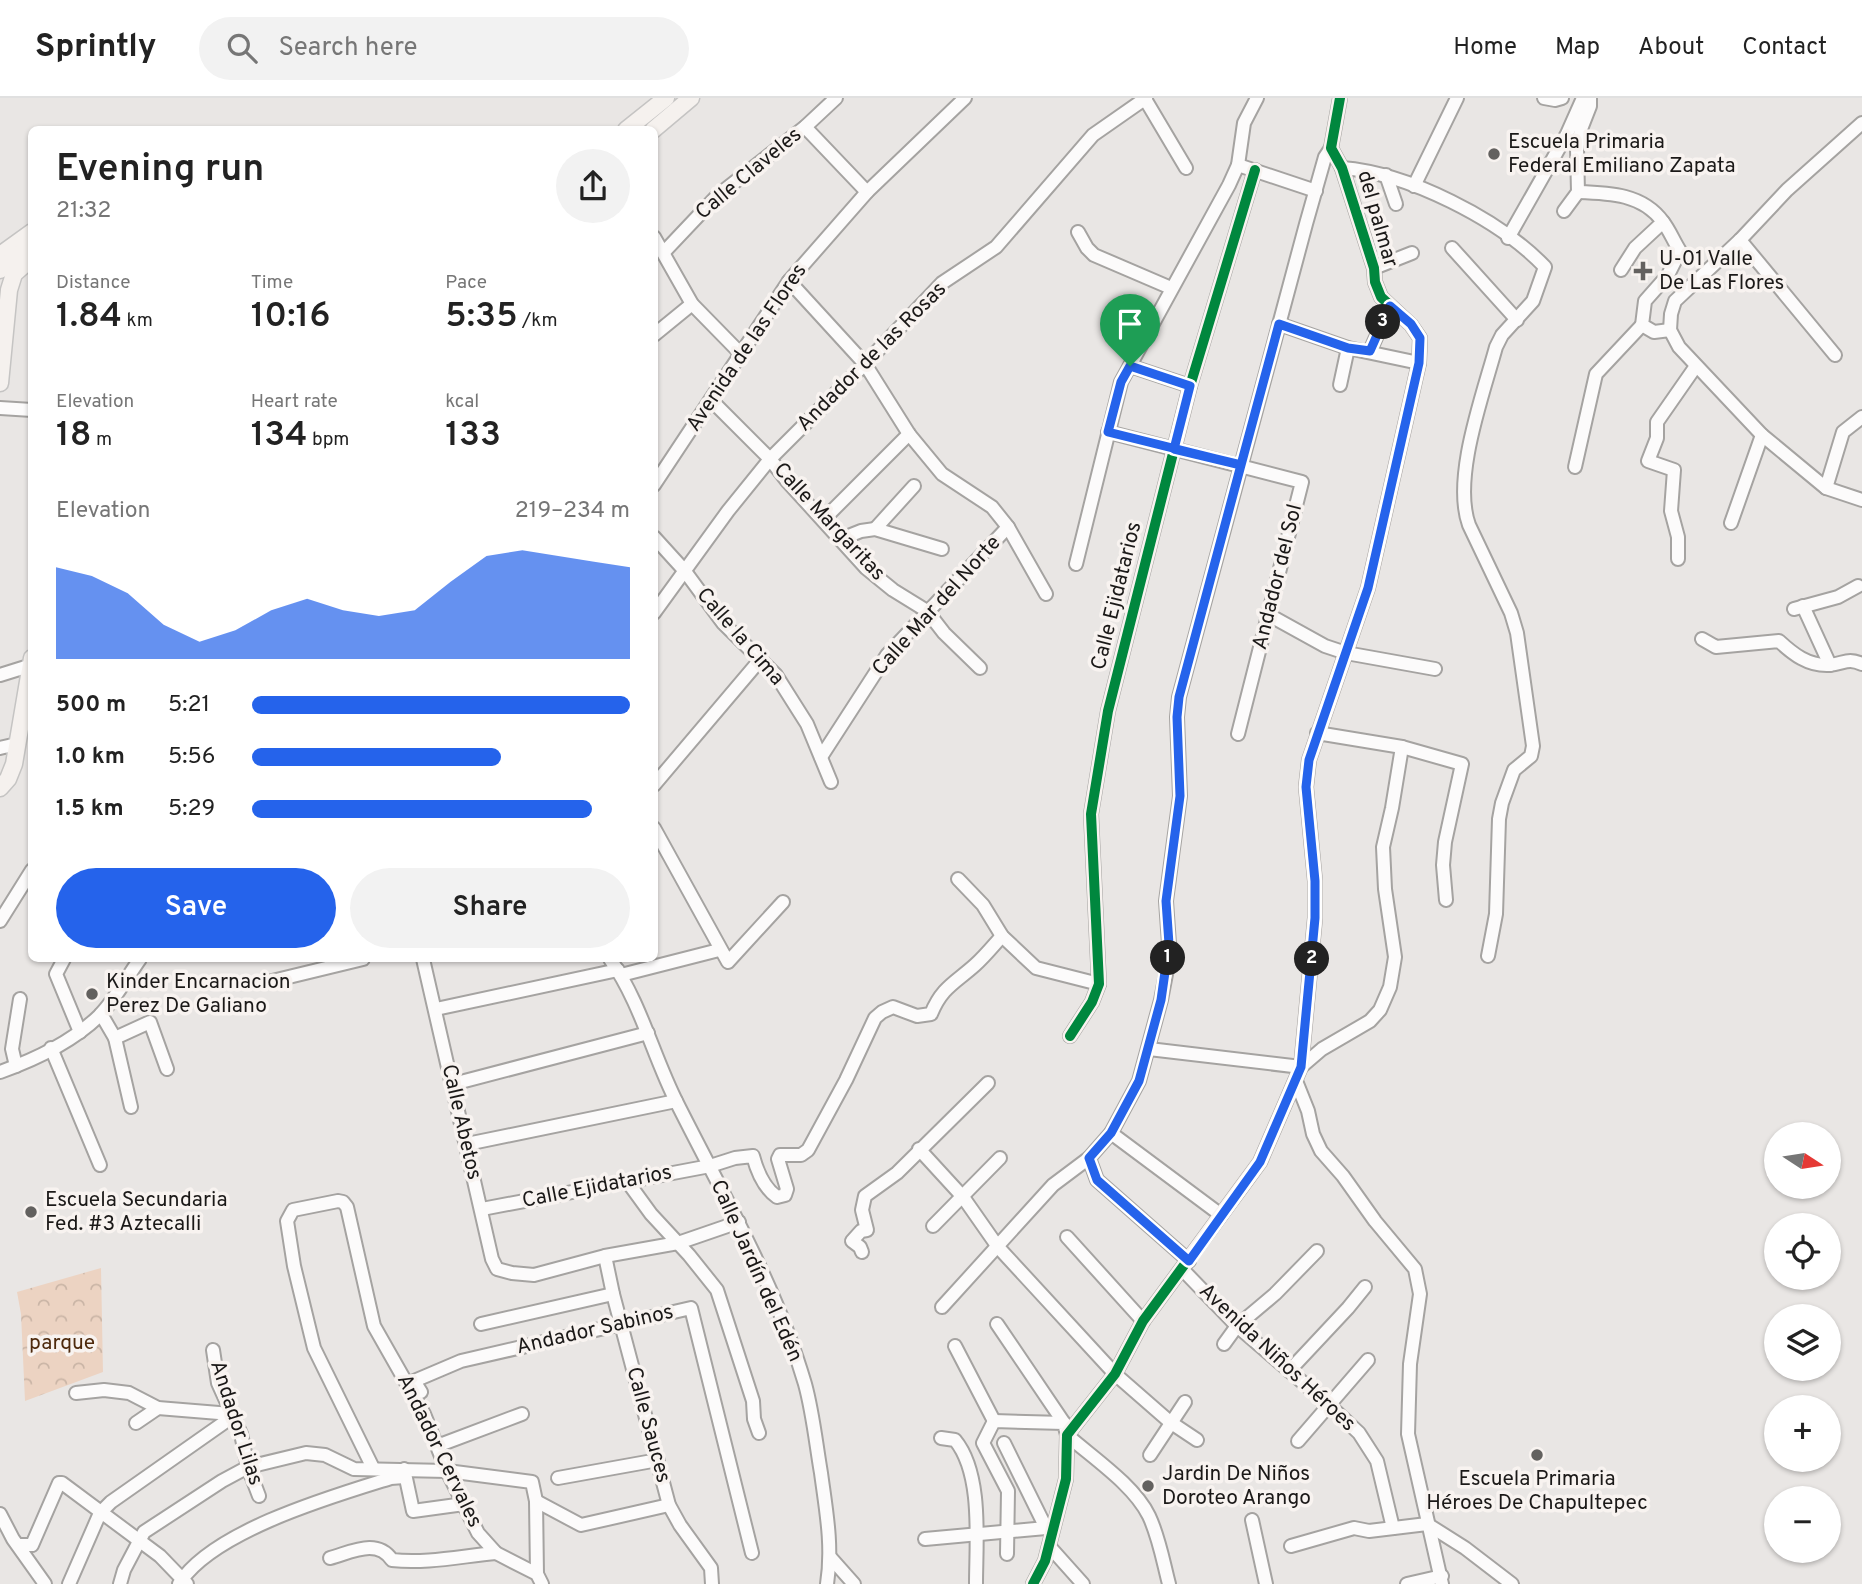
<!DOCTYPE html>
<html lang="en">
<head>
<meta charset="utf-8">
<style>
	:root { --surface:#fff; --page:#f2f2f2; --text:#222; --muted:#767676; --line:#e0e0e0; --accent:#2563eb }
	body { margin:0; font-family:Overpass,sans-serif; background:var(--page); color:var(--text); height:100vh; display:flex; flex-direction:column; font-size:26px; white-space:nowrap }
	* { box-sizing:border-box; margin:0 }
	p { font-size:23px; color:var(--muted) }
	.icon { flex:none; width:38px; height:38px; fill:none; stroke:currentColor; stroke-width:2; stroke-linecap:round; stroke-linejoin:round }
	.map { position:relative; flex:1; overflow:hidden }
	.sheet { position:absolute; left:28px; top:28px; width:630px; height:836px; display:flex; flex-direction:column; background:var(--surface); border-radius:10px; box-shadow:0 2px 5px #0004 }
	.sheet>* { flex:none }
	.needle { width:46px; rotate:102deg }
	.controls { position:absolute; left:1764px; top:1024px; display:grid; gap:14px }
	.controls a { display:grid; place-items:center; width:77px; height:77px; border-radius:50%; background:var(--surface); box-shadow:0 2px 5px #0004; font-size:35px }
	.pin { position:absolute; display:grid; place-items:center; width:60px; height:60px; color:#fff; margin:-72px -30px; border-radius:50% 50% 50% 0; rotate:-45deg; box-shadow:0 0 7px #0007 }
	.pin .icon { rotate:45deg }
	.km { position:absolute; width:35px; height:35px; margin:-18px; border-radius:50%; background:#222; color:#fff; font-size:19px; line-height:35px; text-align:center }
	.round { display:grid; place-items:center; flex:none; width:74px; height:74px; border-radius:37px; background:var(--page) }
	.summary { display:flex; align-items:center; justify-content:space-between; height:119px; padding:0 28px }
	h1 { font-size:38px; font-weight:600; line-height:52px }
	.stats { display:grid; grid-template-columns:repeat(3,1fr); gap:10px; height:119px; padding:7px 28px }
	.stats div { display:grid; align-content:center }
	.stats b { font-size:35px; font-weight:600 }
	.stats small { font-size:19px; font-weight:400 }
	.stats p { font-size:19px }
	.chart { height:196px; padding:14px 28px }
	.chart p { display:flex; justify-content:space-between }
	.chart svg { width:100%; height:126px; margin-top:7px; fill:var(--accent); opacity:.7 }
	.cta { display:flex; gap:14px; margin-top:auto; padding:14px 28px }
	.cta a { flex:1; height:80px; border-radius:42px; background:var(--accent); color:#fff; font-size:28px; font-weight:600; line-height:80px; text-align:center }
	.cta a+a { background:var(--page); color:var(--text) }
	ul { padding:0 28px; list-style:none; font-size:23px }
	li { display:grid; grid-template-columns:112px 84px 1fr; align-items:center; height:52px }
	li i { height:18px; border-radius:9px; background:var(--accent) }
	header { display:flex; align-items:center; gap:42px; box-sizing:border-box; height:98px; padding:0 35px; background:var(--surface); border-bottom:2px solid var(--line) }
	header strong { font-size:33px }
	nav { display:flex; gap:38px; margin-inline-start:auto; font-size:24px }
	.search { width:490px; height:63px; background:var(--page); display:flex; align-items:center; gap:18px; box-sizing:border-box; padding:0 24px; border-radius:38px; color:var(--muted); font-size:26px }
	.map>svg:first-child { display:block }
</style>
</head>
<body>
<header>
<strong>Sprintly</strong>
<div class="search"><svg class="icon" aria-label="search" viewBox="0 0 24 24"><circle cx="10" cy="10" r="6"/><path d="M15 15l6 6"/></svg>Search here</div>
<nav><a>Home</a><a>Map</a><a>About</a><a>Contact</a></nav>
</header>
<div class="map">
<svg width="1862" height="1486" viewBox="0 0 1862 1486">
	<defs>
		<pattern id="park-crowns" width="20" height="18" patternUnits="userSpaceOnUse" patternTransform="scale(1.75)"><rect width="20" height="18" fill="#ecd3c2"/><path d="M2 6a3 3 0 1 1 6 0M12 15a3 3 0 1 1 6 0" fill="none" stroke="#cab5a6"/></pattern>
	</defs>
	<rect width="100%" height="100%" fill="#e9e6e4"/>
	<polygon fill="url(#park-crowns)" points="101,1170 103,1274 25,1303 21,1216 17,1194"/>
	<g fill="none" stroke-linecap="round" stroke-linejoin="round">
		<defs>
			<g id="minor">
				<polyline points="1544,0 1555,2 1562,0"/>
				<polyline points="1145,1 1186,70"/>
				<polyline points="805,29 867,94"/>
				<polyline points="1238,67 1316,93"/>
				<path d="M1342,70c66,5 157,51 203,99l-12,34 -31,34 -6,12c-13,48 -44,131 -27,178l42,88 6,20 16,113 -2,10 -17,14 -12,33 -3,16 -3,95 -8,42"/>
				<polyline points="1386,77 1396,106"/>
				<polyline points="1414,88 1457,0"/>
				<path d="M1578,94c32,1 65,2 85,30 7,9 11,20 17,29l-12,24 -23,26 -3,24 12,7 16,-2"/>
				<polyline points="1564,113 1578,94 1577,51 1581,31 1590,8 1590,0"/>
				<polyline points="1078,134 1087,150 1094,157 1171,190"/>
				<polyline points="654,139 692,206 741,256"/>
				<polyline points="1508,140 1567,36 1583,0"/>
				<polyline points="1740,142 1835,257"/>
				<polyline points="1452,150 1517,222"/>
				<polyline points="664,154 717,98 805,29 836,0"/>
				<polyline points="1374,170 1412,155"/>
				<polyline points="1621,172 1635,150 1663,124"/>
				<polyline points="789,183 865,266 909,336 942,376 992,409 1008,429 1046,496"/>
				<polyline points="1279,226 1348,250 1419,265"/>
				<polyline points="1670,232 1671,216 1675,203 1740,142 1787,92 1862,25"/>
				<polyline points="1670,232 1679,249 1762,337 1826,390 1862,402"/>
				<polyline points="654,237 692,206"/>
				<polyline points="1370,253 1390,208"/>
				<polyline points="1130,268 1190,288"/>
				<polyline points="1340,287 1348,250"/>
				<polyline points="711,302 770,361 787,383 866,470 893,492 927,513 944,535 980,570"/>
				<polyline points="0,310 32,312"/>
				<polyline points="1108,334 1302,384 1238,636"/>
				<polyline points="1575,369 1596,276 1642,227"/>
				<polyline points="654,387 789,183 867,94 965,0"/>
				<polyline points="1826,390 1843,334 1862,319"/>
				<polyline points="823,422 909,336"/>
				<polyline points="1731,425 1762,337"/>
				<polyline points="875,431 914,388"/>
				<polyline points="654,439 684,472 723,525 776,577 807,626 831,684"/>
				<polyline points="841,441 861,433 875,431 942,451"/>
				<polyline points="1678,461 1678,439 1671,413 1674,372 1648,363 1657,340 1657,324 1696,268"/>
				<polyline points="1076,466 1121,284 1229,87 1238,67 1244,25 1257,0"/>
				<polyline points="1803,508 1830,567"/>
				<polyline points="1794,511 1838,499 1858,488"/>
				<polyline points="654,515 728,413 770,361 865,266 942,185 996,149 1093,37 1146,0"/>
				<polyline points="1269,517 1325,548 1346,555 1435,571"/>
				<path d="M1702,541l14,8 63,-6c14,13 29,25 50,24 15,-1 18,-8 33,-1"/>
				<polyline points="0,577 32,567"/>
				<polyline points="1317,635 1402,649 1462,666 1445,744 1443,767 1446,802"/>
				<polyline points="0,650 17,646"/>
				<polyline points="821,659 887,557 1008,429"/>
				<polyline points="654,687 760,562"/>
				<polyline points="654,730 728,864 783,804"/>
				<polyline points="958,781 983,807 1002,838 1036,870 1099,886"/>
				<polyline points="0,823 32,772"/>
				<polyline points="64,861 56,876 80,934"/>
				<polyline points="423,861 492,1161 497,1171 512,1175 534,1177 605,1158 678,1145 739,1124"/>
				<path d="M610,861c31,44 43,97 67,144 46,92 99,182 128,281 8,29 11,60 16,89 5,37 12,73 6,111"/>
				<polyline points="621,877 719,852"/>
				<polyline points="268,884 363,861"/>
				<polyline points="436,911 618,872"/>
				<polyline points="101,916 115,940 131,1009"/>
				<polyline points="1070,938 1092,904 1099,886 1091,716 1108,613 1190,288 1255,72"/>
				<polyline points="115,940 150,924 167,971"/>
				<polyline points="51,950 100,1067"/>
				<polyline points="1149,951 1301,969 1322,951 1370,923 1380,912 1390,889 1395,859 1385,791 1383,749 1392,710 1402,649"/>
				<polyline points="16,968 12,951 20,901"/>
				<path d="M0,974c34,-12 73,-31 99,-56 16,-16 28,-39 41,-57"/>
				<polyline points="1296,983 1308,1013 1313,1036 1321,1053 1343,1078 1375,1123 1415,1171 1420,1196 1410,1266 1408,1336 1442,1486"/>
				<polyline points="453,986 648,935"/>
				<polyline points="1111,1035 1221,1117"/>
				<polyline points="467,1046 676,1003"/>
				<polyline points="919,1051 963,1099 998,1149 1115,1276 1170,1324 1197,1342"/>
				<polyline points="1089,1060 1097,1082 1189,1163"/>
				<polyline points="627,1083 651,1116 689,1157 717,1192 753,1303 754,1321 759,1335"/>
				<path d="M482,1111l228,-43 25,-8 18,-2c4,15 11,32 24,41l8,-2 2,-6 -9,-30 2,-4h21l7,-5 38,-70 29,-62 7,-6 11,-5 24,9 14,-2c11,-27 24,-31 44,-49 10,-9 18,-19 27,-29"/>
				<polyline points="933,1128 1000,1060"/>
				<polyline points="1067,1139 1143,1223"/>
				<polyline points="862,1154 860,1149 852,1143 861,1133 867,1132 862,1112 865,1098 897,1075 988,985"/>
				<polyline points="605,1158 613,1196 669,1407 680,1427 711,1470 712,1486"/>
				<polyline points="1183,1172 1237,1228 1328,1306 1359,1335 1377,1363 1393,1430"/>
				<polyline points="942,1209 1053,1087 1089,1060 1111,1035 1139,983 1161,902 1167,871 1169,846 1166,803 1180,698 1177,619 1179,599 1306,126 1325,59 1331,50"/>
				<polyline points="481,1226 613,1196"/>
				<polyline points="997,1226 1064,1325"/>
				<polyline points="1224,1246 1237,1228 1275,1196 1317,1153"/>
				<polyline points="955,1248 994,1323"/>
				<polyline points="213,1252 218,1285 241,1336 248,1369 259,1398"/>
				<polyline points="1289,1273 1348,1210 1365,1189"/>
				<polyline points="421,1294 414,1283 461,1263 691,1210 752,1455"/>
				<polyline points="76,1295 104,1292 129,1295 158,1310 231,1316"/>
				<polyline points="136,1325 158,1310"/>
				<path d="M941,1340l14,2c28,34 21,102 21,144"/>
				<polyline points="1298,1343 1368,1262"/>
				<polyline points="1004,1345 1046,1430"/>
				<polyline points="437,1348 522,1316"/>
				<polyline points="1150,1357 1185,1304"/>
				<polyline points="373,1370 314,1250 294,1168 287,1123 293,1112 338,1103 343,1104 347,1109 374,1228 424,1316 447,1373 478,1435 496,1455 537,1476 542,1486"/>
				<polyline points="404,1371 413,1413 464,1406"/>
				<polyline points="558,1380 658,1362"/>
				<polyline points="536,1403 581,1427 669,1407"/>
				<polyline points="0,1416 13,1441 45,1486"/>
				<polyline points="1252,1422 1266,1486"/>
				<polyline points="925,1441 1046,1430 1052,1431"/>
				<polyline points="19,1447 32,1447 59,1385 62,1385 160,1458 187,1486"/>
				<polyline points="1049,1448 1083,1486"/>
				<polyline points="1291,1448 1354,1430 1369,1433 1427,1426 1465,1450 1512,1486"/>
				<path d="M1007,1456l1,-63 -25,-48 11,-22 70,2 3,12c26,23 67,50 82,81 10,21 14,45 20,68"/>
				<polyline points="830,1459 854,1486"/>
				<path d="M330,1460c22,-6 47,-20 62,2 34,4 70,-4 104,-7"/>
				<polyline points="69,1486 100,1415 111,1404 232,1319"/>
				<polyline points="120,1486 124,1472 144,1434 222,1383 248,1369 306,1355 325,1357 354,1371 447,1373 532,1384 536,1403 537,1476"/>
				<path d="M179,1486c33,-53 154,-88 212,-106l13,-1"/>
				<polyline points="1033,1486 1045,1463 1066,1381 1067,1337 1115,1276 1143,1223 1260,1064 1301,969 1315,820 1315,783 1306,689 1309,662 1368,490 1419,265 1420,240 1411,227 1381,199 1375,184 1374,170 1342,70 1331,50 1340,0"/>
				<polyline points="1407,1486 1442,1478"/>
			</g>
			<g id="major">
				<polyline points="626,32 666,0"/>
				<polyline points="653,32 691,0"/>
				<polyline points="0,157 32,134"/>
				<polyline points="0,172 32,146"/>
				<polyline points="0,285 9,192 14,176 32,160"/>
				<polyline points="0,690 8,681 14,666 32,560"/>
			</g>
		</defs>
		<use href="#minor" stroke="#a5a3a1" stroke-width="16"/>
		<use href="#major" stroke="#c5c4c3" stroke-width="19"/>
		<use href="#minor" stroke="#fcfbfb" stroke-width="12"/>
		<use href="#major" stroke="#f5f1ee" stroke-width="16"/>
		<defs>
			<g id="cycleway">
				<polyline points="1070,938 1092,904 1099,886 1091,716 1108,613 1190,288 1255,72"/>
				<polyline points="1033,1486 1045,1463 1066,1381 1067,1337 1115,1276 1143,1223 1260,1064 1301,969 1315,820 1315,783 1306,689 1309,662 1368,490 1419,265 1420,240 1411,227 1381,199 1375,184 1374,170 1342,70 1331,50 1340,0"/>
			</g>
		</defs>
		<use href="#cycleway" stroke="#f8f3f0" stroke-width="15"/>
		<use href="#cycleway" stroke="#00873e" stroke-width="10"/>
	</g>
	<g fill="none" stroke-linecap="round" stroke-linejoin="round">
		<defs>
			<polyline id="route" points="1130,268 1190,288 1174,351 1241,367 1179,599 1177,619 1180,698 1166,803 1169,846 1161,902 1139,983 1111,1035 1089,1060 1097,1082 1189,1163 1260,1064 1301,969 1315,820 1315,783 1306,689 1309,662 1368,490 1419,265 1420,240 1411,226 1390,208 1370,253 1348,250 1279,226 1241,367 1108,334 1121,284 1130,268"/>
		</defs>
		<use href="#route" stroke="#fff" stroke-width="14"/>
		<use href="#route" stroke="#2563eb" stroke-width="9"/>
	</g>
	<g fill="#63615f" stroke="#f8f3f0" stroke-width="2.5">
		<circle cx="1494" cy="56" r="7"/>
		<path d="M1639.5 162.5h7v7h7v7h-7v7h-7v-7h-7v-7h7z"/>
		<circle cx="92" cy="896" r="7"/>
		<circle cx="31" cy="1114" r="7"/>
		<circle cx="1537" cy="1357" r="7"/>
		<circle cx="1148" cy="1388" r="7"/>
	</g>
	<g text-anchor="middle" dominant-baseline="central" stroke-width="7" stroke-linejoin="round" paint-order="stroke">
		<g font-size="21" fill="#1b1918" stroke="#f8f3f0" text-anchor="start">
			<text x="1508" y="44">Escuela Primaria<tspan x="1508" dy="24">Federal Emiliano Zapata</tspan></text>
			<text x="1659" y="161">U-01 Valle<tspan x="1659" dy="24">De Las Flores</tspan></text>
			<text x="106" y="884">Kinder Encarnacion<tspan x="106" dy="24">Perez De Galiano</tspan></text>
			<text x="45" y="1102">Escuela Secundaria<tspan x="45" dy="24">Fed. #3 Aztecalli</tspan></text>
			<text x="1162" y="1376">Jardin De Niños<tspan x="1162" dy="24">Doroteo Arango</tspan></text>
			<text x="1537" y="1381" text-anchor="middle">Escuela Primaria<tspan x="1537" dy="24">Héroes De Chapultepec</tspan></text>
		</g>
		<g font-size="21" fill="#1b1918" stroke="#f8f3f0">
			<text transform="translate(749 76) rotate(-40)">Calle Claveles</text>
			<text transform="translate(1377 121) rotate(74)">del palmar</text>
			<text transform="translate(747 250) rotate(-56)">Avenida de las Flores</text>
			<text transform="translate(872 259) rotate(-45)">Andador de las Rosas</text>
			<text transform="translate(829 424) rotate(47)">Calle Margaritas</text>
			<text transform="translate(1278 479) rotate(-76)">Andador del Sol</text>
			<text transform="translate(1117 498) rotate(-76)">Calle Ejidatarios</text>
			<text transform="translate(937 508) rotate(-48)">Calle Mar del Norte</text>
			<text transform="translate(740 539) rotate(49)">Calle la Cima</text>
			<text transform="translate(461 1024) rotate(77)">Calle Abetos</text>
			<text transform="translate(597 1089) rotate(-11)">Calle Ejidatarios</text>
			<text transform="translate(756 1173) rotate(66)">Calle Jardín del Edén</text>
			<text transform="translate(595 1232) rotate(-13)">Andador Sabinos</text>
			<text transform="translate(1277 1260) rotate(43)">Avenida Niños Héroes</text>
			<text transform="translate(236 1325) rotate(72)">Andador Lilas</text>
			<text transform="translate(648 1327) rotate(75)">Calle Sauces</text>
			<text transform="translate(439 1353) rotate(64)">Andador Cervales</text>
		</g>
		<g font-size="21" fill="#4e2a0d" stroke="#f8f3f0">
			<text x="62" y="1245">parque</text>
		</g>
	</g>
</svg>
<div class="controls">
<a><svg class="needle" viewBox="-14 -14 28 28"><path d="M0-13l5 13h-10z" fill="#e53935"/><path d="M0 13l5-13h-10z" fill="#767676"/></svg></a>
<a><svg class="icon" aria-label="locate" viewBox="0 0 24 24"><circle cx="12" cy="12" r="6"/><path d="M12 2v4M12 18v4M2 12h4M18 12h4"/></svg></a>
<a><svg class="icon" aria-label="layers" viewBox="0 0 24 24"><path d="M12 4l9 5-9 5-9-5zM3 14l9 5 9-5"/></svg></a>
<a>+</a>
<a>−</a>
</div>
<div class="pin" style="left:1130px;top:268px;background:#1e9e55"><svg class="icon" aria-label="arrive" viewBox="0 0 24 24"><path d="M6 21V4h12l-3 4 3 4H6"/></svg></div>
<b class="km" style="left:1168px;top:860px">1</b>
<b class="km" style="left:1312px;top:861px">2</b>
<b class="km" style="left:1383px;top:224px">3</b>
<section class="sheet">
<div class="summary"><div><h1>Evening run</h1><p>21:32</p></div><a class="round"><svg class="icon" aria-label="share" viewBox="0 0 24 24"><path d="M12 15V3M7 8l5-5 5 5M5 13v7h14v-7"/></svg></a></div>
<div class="stats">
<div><p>Distance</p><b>1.84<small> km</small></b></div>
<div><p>Time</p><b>10:16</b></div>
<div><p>Pace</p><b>5:35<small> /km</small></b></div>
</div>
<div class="stats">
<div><p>Elevation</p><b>18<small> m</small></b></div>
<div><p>Heart rate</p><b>134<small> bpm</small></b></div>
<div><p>kcal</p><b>133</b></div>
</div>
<div class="chart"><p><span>Elevation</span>219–234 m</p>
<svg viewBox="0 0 160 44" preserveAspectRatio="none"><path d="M0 44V12L10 15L20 21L30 32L40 38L50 34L60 27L70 23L80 27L90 29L100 27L110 17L120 8L130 6L140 8L150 10L160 12V44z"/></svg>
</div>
<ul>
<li><b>500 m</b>5:21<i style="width:100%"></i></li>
<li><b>1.0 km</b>5:56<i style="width:66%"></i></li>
<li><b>1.5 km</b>5:29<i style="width:90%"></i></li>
</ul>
<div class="cta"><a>Save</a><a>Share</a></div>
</section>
</div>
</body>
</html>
